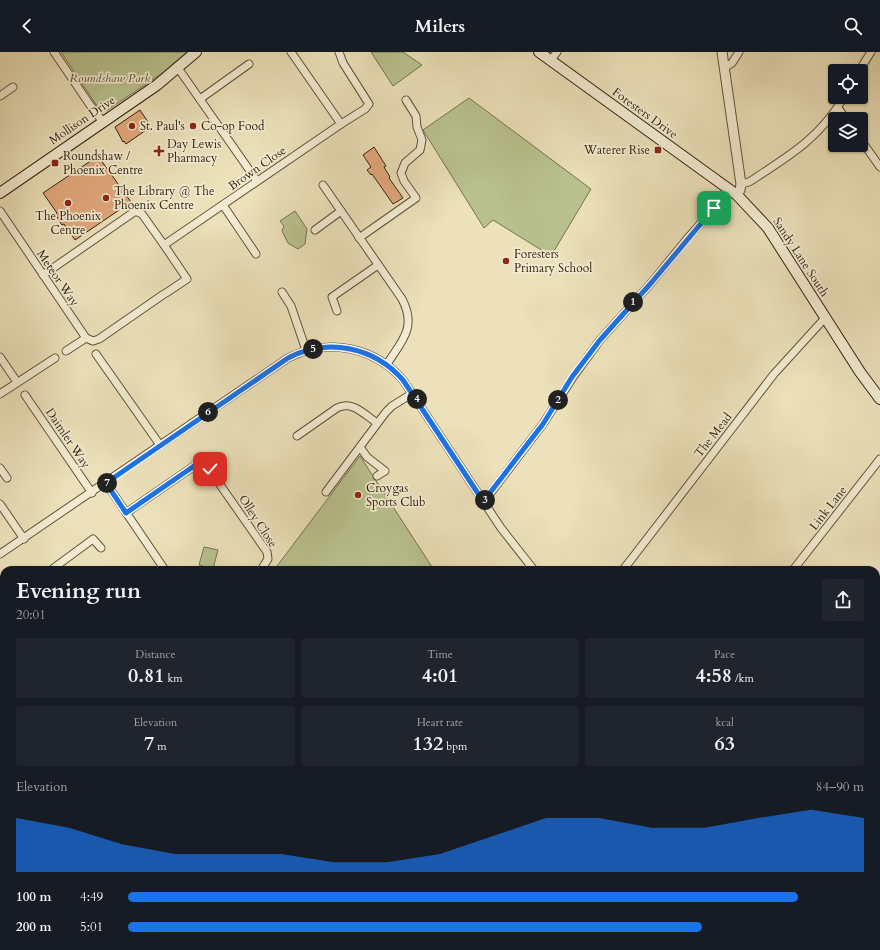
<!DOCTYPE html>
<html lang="en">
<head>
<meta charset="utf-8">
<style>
	:root { --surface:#171b24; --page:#20242c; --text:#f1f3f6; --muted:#9ea1a6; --accent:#1a73e8 }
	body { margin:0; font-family:Cardo,serif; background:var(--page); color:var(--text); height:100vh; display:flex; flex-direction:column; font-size:15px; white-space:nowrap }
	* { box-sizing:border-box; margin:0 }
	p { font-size:13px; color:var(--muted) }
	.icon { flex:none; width:22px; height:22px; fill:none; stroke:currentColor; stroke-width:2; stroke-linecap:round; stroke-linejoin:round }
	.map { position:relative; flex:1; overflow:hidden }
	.drawer { position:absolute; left:0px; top:514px; width:880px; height:384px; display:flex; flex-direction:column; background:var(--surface); border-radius:12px 12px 0 0; box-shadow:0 1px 3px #0004 }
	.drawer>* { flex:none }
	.buttons { position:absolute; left:828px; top:12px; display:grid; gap:8px }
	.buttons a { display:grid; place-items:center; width:40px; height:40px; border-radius:4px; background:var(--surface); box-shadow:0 1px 3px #0004; font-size:20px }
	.pin { position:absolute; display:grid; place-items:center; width:34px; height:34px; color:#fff; margin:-17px; border-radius:8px; box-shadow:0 2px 6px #0006 }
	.km { position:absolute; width:20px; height:20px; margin:-10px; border-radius:50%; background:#222; color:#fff; font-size:11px; line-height:20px; text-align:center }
	.round { display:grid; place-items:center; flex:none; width:42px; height:42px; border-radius:4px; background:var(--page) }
	.overview { display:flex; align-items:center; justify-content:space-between; height:68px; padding:0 16px }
	h1 { font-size:22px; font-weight:700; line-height:30px }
	.figures { display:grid; grid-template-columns:repeat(3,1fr); gap:6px; height:68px; padding:4px 16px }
	.figures div { display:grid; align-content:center; border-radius:4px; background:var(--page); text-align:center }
	.figures b { font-size:20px; font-weight:700 }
	.figures small { font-size:11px; font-weight:400 }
	.figures p { font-size:11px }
	.chart { height:112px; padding:8px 16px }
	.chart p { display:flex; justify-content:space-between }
	.chart svg { width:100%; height:72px; margin-top:4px; fill:var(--accent); opacity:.7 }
	ul { padding:0 16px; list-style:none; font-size:13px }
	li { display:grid; grid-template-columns:64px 48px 1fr; align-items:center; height:30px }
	li i { height:10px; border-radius:5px; background:var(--accent) }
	header { display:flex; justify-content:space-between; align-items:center; height:52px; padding:0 16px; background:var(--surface); font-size:18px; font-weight:700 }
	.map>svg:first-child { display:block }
</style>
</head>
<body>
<header><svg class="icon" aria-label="back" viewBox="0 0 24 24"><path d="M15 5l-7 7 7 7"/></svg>Milers<svg class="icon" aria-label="search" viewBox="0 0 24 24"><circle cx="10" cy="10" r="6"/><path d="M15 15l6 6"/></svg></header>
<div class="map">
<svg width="880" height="898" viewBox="0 0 880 898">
	<rect width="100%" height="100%" fill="#ece1ba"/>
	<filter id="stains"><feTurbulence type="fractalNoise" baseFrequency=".005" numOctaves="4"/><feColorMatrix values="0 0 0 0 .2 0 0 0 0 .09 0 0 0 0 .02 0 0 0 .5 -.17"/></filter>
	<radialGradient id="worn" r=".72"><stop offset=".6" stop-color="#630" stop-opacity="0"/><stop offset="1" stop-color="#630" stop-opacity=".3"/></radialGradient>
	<g fill="#b9c28f" stroke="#767250">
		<polygon points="61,0 187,0 161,22 106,59 97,54"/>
		<polygon points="371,0 403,0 422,13 393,34"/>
		<polygon points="469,46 591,137 551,204 493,168 484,176 423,78"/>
		<polygon points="295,159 307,177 305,192 298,197 288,191 282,179 284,174 280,169"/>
		<polygon points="360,404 434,518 274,518"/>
		<polygon points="204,495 218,498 213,517 199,513"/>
		<polygon points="880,647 880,898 680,898 683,894 876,894 876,652"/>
		<polygon points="4,791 4,892 0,888 0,794"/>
		<polygon points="6,894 106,894 109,898 9,898"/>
	</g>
	<g fill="#e2a87d" stroke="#322210">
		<polygon points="140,58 148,70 146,72 149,76 126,92 124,89 123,90 115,75"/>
		<polygon points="374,95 386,114 384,115 390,125 389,126 403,146 393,152 372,122 371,123 367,118 371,115 363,103"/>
		<polygon points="98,104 131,150 75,188 64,172 62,173 55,162 57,161 43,141"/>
	</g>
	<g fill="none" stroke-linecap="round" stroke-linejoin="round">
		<defs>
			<g id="minor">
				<polyline points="54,0 90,53 103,70"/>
				<polyline points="339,0 343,11 369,52 365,57 341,72"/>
				<polyline points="551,8 557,0"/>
				<polyline points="178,16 257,129"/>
				<polyline points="724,16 732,11 739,0"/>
				<polyline points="859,19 871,0"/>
				<polyline points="0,44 13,35"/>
				<polyline points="200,47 249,12"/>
				<polyline points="838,56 846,67"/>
				<polyline points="861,88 880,115"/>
				<path d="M741,132l8,-2c40,-26 70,-43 95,-85"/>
				<path d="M323,133l79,114c15,28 0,42 -15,65"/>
				<polyline points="223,153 256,202"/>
				<polyline points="0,159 86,286"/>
				<polyline points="315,178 341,159"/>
				<polyline points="359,186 416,146 404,129 401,121 405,111 420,98 422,88 417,75 416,64 406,48"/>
				<polyline points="164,193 187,227 166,241"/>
				<polyline points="43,223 134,160 138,160 142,162 164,193 341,72 291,0"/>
				<polyline points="282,240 291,254 306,298"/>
				<polyline points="337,259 332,245 378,213"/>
				<polyline points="66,299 86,286 93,289 99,287 164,242"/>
				<polyline points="96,302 160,393"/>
				<polyline points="0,305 17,330"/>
				<polyline points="0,342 55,306"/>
				<polyline points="25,343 92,441"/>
				<path d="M297,384l40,-28c15,-8 28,7 40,15"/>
				<polyline points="360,395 367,405 385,419 377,424"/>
				<polyline points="0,416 7,426"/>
				<polyline points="106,431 165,518"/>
				<polyline points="326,440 386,360 392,354 413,341"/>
				<polyline points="483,449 486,447 543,372 573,325 600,288 652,230 687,187 730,138"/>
				<polyline points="0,452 24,487"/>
				<polyline points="126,461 194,414 202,412 207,414 267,500 268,507 261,518"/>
				<path d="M0,502l288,-196c40,-21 86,-11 115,22l98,148 33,42"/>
				<polyline points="51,518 93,487 101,496"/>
				<polyline points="623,518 774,322 825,266"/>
				<polyline points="793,518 880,407"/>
				<polyline points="0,716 4,714"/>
				<polyline points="153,898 156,894"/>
				<polyline points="508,898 511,894"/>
			</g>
			<polyline id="tertiary" points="722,0 741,132 740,138 737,143"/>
			<g id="secondary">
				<polyline points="539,0 737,143 768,176 860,320 880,347"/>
				<polyline points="0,141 157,33 196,0"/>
				<polyline points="0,556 4,562"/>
				<polyline points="876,623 880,618"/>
				<polyline points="299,894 305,898"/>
				<polyline points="667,898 670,894"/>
			</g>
		</defs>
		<use href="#minor" stroke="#60523a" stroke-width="9"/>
		<use href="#tertiary" stroke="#60523a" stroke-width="11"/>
		<use href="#secondary" stroke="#322210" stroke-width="12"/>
		<use href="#minor" stroke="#f3ecd2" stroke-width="7"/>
		<use href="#tertiary" stroke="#f3ecd2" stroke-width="9"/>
		<use href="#secondary" stroke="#f3ecd2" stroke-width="10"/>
	</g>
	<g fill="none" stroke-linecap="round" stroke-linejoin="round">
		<defs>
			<path id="route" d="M210,417l-8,-5 -8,2 -68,47 -20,-30 182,-125c39,-21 86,-11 115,22l80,121 3,-3 57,-74 29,-47 28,-37 52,-58 62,-74"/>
		</defs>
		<use href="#route" stroke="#fff" stroke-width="8"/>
		<use href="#route" stroke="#1a73e8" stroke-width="5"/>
	</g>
	<g fill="#8f2418" stroke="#f3ecd2" stroke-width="1.5">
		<circle cx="132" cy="74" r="4"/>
		<circle cx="193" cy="74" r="4"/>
		<rect x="654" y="94" width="8" height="8" rx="2"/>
		<path d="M157 93h4v4h4v4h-4v4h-4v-4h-4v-4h4z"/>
		<rect x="51" y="107" width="8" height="8" rx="2"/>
		<circle cx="106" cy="146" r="4"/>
		<circle cx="68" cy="151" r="4"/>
		<circle cx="506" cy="209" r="4"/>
		<circle cx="358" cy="443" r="4"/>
	</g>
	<g text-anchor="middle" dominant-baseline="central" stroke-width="3.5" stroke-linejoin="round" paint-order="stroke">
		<g font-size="12" font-style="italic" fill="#5a5236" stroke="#f3ecd2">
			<text x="110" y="26">Roundshaw Park</text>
		</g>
		<g font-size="12" fill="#322210" stroke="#f3ecd2">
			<text transform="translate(645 61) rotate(36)">Foresters Drive</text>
			<text transform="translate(82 68) rotate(-34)">Mollison Drive</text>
			<text transform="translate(257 116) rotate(-35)">Brown Close</text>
			<text transform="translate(801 205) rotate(57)">Sandy Lane South</text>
			<text transform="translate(58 226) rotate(56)">Meteor Way</text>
			<text transform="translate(713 383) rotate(-52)">The Mead</text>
			<text transform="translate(68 386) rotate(56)">Daimler Way</text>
			<text transform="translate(828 456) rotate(-52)">Link Lane</text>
			<text transform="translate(258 469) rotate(57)">Olley Close</text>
		</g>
		<g font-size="12" fill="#322210" stroke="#f3ecd2" text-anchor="start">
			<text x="140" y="74">St. Paul's</text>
			<text x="201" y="74">Co-op Food</text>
			<text x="167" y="92">Day Lewis<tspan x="167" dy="14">Pharmacy</tspan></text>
			<text x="650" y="98" text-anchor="end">Waterer Rise</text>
			<text x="63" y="104">Roundshaw /<tspan x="63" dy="14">Phoenix Centre</tspan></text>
			<text x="114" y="139">The Library @ The<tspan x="114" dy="14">Phoenix Centre</tspan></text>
			<text x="68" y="164" text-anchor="middle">The Phoenix<tspan x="68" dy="14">Centre</tspan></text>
			<text x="514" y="202">Foresters<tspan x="514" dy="14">Primary School</tspan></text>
			<text x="366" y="436">Croygas<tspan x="366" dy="14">Sports Club</tspan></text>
		</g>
	</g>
	<rect width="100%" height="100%" filter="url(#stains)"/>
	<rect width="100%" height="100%" fill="url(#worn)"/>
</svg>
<div class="buttons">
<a><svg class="icon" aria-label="locate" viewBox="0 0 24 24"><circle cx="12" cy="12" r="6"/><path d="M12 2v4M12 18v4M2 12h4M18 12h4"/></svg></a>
<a><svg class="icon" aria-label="layers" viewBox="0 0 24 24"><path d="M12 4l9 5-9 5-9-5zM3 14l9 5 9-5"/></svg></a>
</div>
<div class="pin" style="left:714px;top:156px;background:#1e9e55"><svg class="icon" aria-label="arrive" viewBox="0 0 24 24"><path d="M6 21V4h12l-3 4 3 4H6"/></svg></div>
<div class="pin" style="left:210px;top:417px;background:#d93025"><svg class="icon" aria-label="check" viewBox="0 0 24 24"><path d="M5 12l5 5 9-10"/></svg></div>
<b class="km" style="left:633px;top:250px">1</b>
<b class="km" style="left:558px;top:348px">2</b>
<b class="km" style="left:485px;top:448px">3</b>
<b class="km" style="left:417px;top:347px">4</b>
<b class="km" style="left:313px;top:297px">5</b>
<b class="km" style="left:208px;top:360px">6</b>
<b class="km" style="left:107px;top:431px">7</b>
<section class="drawer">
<div class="overview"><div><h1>Evening run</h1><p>20:01</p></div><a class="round"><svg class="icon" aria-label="share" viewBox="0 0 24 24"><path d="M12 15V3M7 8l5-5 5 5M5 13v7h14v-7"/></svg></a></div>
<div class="figures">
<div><p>Distance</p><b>0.81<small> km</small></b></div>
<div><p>Time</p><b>4:01</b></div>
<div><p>Pace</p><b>4:58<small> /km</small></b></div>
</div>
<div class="figures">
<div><p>Elevation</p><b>7<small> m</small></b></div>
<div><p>Heart rate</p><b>132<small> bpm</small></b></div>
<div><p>kcal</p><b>63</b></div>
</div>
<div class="chart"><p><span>Elevation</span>84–90 m</p>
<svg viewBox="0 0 160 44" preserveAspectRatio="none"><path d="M0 44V11L10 17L20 27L30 33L40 33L50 33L60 38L70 38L80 33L90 22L100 11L110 11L120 17L130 17L140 11L150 6L160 11V44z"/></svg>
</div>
<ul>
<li><b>100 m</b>4:49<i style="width:91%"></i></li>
<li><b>200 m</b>5:01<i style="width:78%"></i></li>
</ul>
</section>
</div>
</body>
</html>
